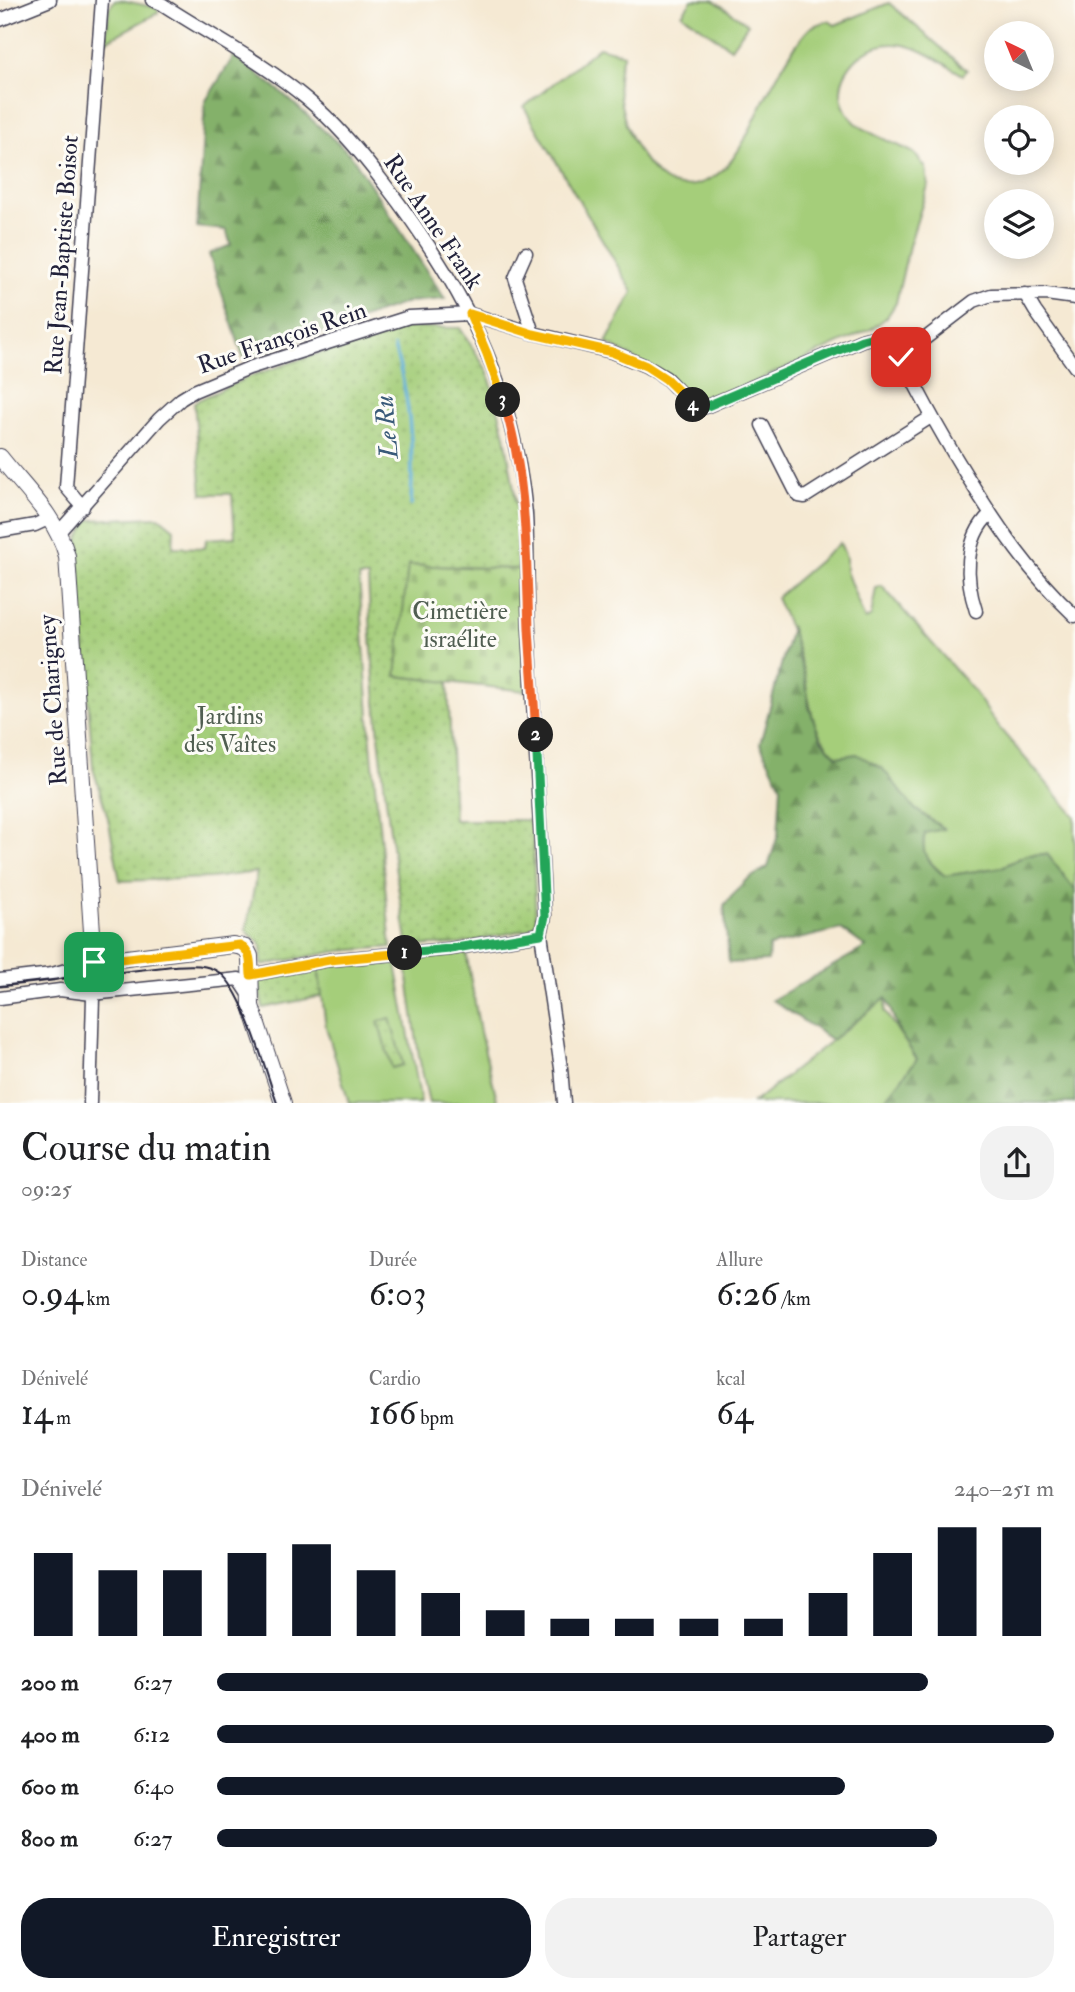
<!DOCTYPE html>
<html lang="fr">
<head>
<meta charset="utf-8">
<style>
	:root { --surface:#fff; --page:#f2f2f2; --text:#202124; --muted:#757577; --accent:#111827 }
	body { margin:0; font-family:"IM FELL Double Pica",serif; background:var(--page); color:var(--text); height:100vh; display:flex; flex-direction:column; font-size:26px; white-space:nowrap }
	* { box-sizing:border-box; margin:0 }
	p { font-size:23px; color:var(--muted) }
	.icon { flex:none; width:38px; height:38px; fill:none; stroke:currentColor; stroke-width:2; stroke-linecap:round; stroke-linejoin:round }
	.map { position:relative; height:1103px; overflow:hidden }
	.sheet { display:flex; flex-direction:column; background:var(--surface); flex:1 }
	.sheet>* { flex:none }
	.needle { width:46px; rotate:317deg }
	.tools { position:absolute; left:984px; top:21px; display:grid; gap:14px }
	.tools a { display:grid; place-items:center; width:70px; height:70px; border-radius:50%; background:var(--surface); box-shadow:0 4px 18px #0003; font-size:35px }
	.pin { position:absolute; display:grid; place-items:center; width:60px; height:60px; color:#fff; margin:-30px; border-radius:14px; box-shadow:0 4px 10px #0006 }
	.km { position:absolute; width:35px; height:35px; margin:-18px; border-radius:50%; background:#222; color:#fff; font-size:19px; line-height:35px; text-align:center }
	.round { display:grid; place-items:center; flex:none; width:74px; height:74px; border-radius:28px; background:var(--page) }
	.summary { display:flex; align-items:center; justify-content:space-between; height:119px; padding:0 21px }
	h1 { font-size:38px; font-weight:600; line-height:52px }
	.metrics { display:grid; grid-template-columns:repeat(3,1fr); gap:10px; height:119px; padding:7px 21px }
	.metrics div { display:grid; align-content:center }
	.metrics b { font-size:35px; font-weight:600 }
	.metrics small { font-size:19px; font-weight:400 }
	.metrics p { font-size:19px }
	.chart { height:196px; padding:14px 21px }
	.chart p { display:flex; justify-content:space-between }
	.chart svg { width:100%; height:126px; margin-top:7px; stroke:var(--accent); stroke-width:6 }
	.button { display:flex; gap:14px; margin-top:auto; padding:14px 21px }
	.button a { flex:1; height:80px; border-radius:28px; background:var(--accent); color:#fff; font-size:28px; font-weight:600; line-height:80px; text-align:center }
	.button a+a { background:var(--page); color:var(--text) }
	ul { padding:0 21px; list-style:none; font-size:23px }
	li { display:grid; grid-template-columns:112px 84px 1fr; align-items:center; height:52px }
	li i { height:18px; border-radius:9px; background:var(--accent) }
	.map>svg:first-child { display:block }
</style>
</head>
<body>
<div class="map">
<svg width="1075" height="1103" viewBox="0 0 1075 1103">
	<defs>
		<pattern id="forest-firs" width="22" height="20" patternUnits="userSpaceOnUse" patternTransform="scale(1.75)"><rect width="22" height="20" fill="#84b16a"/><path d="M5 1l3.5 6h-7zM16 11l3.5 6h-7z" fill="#6c9058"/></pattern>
		<pattern id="cemetery-stones" width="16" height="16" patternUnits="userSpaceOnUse" patternTransform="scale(1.75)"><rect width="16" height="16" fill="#a5ce7a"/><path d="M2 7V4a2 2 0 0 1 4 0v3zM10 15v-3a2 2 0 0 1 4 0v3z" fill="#8eb16a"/></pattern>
		<pattern id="garden-dots" width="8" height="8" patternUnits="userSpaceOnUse" patternTransform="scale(1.75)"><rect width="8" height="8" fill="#a5ce7a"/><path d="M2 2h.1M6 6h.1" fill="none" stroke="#8eb16a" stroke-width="1.8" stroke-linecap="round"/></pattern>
	</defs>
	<rect width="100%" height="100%" fill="#fdfcf7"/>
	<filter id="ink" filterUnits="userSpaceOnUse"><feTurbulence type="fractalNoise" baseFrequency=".0143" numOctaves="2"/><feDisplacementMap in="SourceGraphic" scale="14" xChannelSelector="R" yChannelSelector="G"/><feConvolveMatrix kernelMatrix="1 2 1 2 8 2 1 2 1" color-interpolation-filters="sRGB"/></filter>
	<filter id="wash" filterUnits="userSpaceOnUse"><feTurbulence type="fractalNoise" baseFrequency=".00686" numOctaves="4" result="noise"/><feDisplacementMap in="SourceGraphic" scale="28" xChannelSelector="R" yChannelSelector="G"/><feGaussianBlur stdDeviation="1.57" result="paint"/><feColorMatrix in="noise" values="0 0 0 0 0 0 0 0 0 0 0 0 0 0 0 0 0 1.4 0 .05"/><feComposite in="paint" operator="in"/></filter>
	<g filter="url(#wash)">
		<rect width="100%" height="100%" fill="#f5e9d3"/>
		<g fill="#a5ce7a" stroke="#64785a" stroke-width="2">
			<polygon points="121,0 158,8 158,13 106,41 109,8 114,1"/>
			<polygon points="692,0 713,0 748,24 731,48 682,14"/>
			<path d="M889,3l78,67 -4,5c-21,-12 -45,-31 -69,-31 -41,-1 -73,48 -38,79 15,13 40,20 58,30l12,15 2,18 -19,60 -13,57 -9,14 -14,11 -172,78 -72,-51 -23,-12 27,-51 -109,-185 75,-60 25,7c-10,22 -6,40 0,63 5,22 19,44 35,59 26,23 61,3 77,-22 13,-19 21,-41 32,-62 11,-19 26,-48 41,-63 5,-5 13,-6 20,-8l6,4z"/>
			<path d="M840,543l6,14v14l19,49 6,-4 5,-28 6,-2 91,104 27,39 75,87v74l-28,-36 -21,1 -24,12 -57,9c-17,-16 -25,-19 -21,-43l19,-5 -28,-19 -58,-55 -20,3c-26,-27 -25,-43 -32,-78 -6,-29 -16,-55 -29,-81z"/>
			<polygon points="466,952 480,1032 498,1103 429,1103 419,1057 405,956"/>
			<polygon points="387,958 396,964 421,1103 349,1103 326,1027 318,966"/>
			<polygon points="886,997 885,1012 917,1059 883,1103 753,1103"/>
		</g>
		<g fill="url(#forest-firs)" stroke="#536a52" stroke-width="2">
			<polygon points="234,56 280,91 351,155 445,299 408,302 244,360 209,254 231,245 226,230 197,227 205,102"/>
			<path d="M791,628l14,51 4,28 12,33 16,17 20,-3 26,15 32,40 29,20 -19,4c-5,23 3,27 19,43l58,-9 24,-12 21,-1 28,36v213h-192l34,-44 -18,-27 -13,-34 -54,42 -60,-40 94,-53 -25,-18 -72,17 -1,15 -39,2 -5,-58 21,-24 23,-14 10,-32 3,-49 -21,-42z"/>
		</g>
		<polygon fill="url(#cemetery-stones)" stroke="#64785a" stroke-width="2" points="407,565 520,569 526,691 396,676"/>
		<g fill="url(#garden-dots)" stroke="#64785a" stroke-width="2">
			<path d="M398,327l62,1 28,44 17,63 13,79 2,55 -112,-4 -12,111 52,6 6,138h78l4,103 -8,6 -68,15 -52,2c-22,-123 -35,-245 -40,-369h-9l12,166 20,204 -52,4 -77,14 -1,-21 -15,-13 11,-59 -46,6 -91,3 -12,-63 -15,-50 -16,-226 11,-22 71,-3 15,12 -1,18 32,1 1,-9 29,-2 -3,-43h-30l-8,-92 57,-26z"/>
			<polygon points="318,966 322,996 263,1008 256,974"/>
			<polygon points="390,1018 403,1065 392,1068 378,1022"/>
		</g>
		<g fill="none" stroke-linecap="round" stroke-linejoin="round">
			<path stroke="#5caed7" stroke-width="3.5" d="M394,347c17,52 20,104 17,158"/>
		</g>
	</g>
	<g filter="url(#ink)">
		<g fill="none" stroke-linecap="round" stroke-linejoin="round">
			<defs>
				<g id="minor">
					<path d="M152,0l10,4c49,32 101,58 146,96 29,24 53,53 75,82 54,70 102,147 125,233 8,31 15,66 18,99 2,38 1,77 3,116 5,96 11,191 16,286l-4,18 20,134 3,35"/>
					<polyline points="0,20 50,0"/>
					<polyline points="526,253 515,278 533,333"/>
					<polyline points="1025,294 1035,311 1075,367"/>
					<polyline points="901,357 974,301 991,295 1046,294 1075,298"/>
					<polyline points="762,425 795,490 799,496 805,497 931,417"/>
					<polyline points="83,507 66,487 102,0"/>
					<polyline points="0,531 35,525 50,518"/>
					<path d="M59,532l100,-113 22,-20 13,-8 55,-23 160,-51 61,-3 63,19 79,19 34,14 20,12 26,27 13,2 157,-67c14,-4 23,-8 33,3 21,47 45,89 72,133 31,51 64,99 108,140"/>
					<path d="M976,611c-11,-33 -12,-72 14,-97"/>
					<polyline points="251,975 329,960 450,949 541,934"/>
					<polyline points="0,980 52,974 94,962 90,1103"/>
					<polyline points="0,998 60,990 92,994 111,992 239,979 249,994"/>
				</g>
				<path id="tertiary" d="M0,457c25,32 56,59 67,99l27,406 139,-17 13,3 4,8 1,50 32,97"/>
			</defs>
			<use href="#minor" stroke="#424052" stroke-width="15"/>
			<use href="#tertiary" stroke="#424052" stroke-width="18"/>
			<use href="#minor" stroke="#fff" stroke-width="12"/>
			<use href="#tertiary" stroke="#fff" stroke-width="16"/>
			<path stroke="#22223b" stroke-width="2" d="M0,986l173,-20c16,-1 33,-3 47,7 24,17 46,100 57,130"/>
		</g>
	</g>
	<g fill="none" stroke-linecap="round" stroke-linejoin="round" filter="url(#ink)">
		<defs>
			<path id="split-1" d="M94,962l146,-17c12,7 10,18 11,30l78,-15 76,-7"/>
			<polyline id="split-2" points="405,953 450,949 541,934 545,916 536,735"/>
			<path id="split-3" d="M503,400c24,74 23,151 26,228 2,35 5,71 7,107"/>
			<polyline id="split-4" points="503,400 487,354 470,314 533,334 612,352 646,366 666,379 693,405"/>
			<path id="split-5" d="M693,405l12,2 157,-67c24,-7 29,-7 39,17"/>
		</defs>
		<use href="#split-1" stroke="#fff" stroke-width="14"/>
		<use href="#split-2" stroke="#fff" stroke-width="14"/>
		<use href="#split-3" stroke="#fff" stroke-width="14"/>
		<use href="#split-4" stroke="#fff" stroke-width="14"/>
		<use href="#split-5" stroke="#fff" stroke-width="14"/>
		<use href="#split-1" stroke="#f5b400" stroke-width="9"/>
		<use href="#split-2" stroke="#22a559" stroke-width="9"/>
		<use href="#split-3" stroke="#f0652b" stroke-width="9"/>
		<use href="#split-4" stroke="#f5b400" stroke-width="9"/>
		<use href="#split-5" stroke="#22a559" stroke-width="9"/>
	</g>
	<g text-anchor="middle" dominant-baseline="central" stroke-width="6" stroke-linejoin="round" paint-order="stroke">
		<g font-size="24" fill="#22223b" stroke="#fdfcf7">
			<text transform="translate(433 222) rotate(56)">Rue Anne Frank</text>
			<text transform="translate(62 255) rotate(-86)">Rue Jean-Baptiste Boisot</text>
			<text transform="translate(282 338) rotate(-19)">Rue François Rein</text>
			<text transform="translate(53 700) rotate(-94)">Rue de Charigney</text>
		</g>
		<g font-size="24" fill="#505e51" stroke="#fdfcf7">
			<text x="460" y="611">Cimetière<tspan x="460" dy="28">israélite</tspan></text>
			<text x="230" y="716">Jardins<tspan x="230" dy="28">des Vaîtes</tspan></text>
		</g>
		<g font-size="26" font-style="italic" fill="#395a79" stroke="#fdfcf7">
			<text transform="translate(387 427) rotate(-95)">Le Ru</text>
		</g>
	</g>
</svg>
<div class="tools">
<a><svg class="needle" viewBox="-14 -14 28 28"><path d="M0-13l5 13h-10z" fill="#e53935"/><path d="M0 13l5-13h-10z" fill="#757577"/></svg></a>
<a><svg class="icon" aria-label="locate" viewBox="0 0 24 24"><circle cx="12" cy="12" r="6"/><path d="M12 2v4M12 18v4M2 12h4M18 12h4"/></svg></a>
<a><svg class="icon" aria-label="layers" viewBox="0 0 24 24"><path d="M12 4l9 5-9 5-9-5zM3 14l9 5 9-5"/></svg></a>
</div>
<div class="pin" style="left:94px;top:962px;background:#1e9e55"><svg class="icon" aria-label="arrive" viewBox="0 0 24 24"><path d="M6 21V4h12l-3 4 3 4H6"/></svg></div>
<div class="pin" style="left:901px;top:357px;background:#d93025"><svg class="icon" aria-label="check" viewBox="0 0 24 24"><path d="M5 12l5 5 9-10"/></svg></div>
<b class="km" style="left:405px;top:953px">1</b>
<b class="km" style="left:536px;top:735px">2</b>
<b class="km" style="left:503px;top:400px">3</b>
<b class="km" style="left:693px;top:405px">4</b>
</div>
<section class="sheet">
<div class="summary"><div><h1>Course du matin</h1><p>09:25</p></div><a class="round"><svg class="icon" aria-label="share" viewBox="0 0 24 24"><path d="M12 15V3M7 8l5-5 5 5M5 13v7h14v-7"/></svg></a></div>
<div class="metrics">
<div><p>Distance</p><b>0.94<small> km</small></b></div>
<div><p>Durée</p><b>6:03</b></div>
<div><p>Allure</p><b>6:26<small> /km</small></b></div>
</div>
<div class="metrics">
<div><p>Dénivelé</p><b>14<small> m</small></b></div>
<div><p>Cardio</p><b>166<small> bpm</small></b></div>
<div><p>kcal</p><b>64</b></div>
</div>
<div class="chart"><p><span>Dénivelé</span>240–251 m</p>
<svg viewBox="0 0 160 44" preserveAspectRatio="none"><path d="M5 44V15M15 44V21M25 44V21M35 44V15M45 44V12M55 44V21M65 44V29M75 44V35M85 44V38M95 44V38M105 44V38M115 44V38M125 44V29M135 44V15M145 44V6M155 44V6"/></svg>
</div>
<ul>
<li><b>200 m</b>6:27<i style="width:85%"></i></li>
<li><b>400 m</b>6:12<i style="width:100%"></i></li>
<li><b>600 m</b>6:40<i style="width:75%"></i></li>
<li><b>800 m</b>6:27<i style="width:86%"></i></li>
</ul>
<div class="button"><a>Enregistrer</a><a>Partager</a></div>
</section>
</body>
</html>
